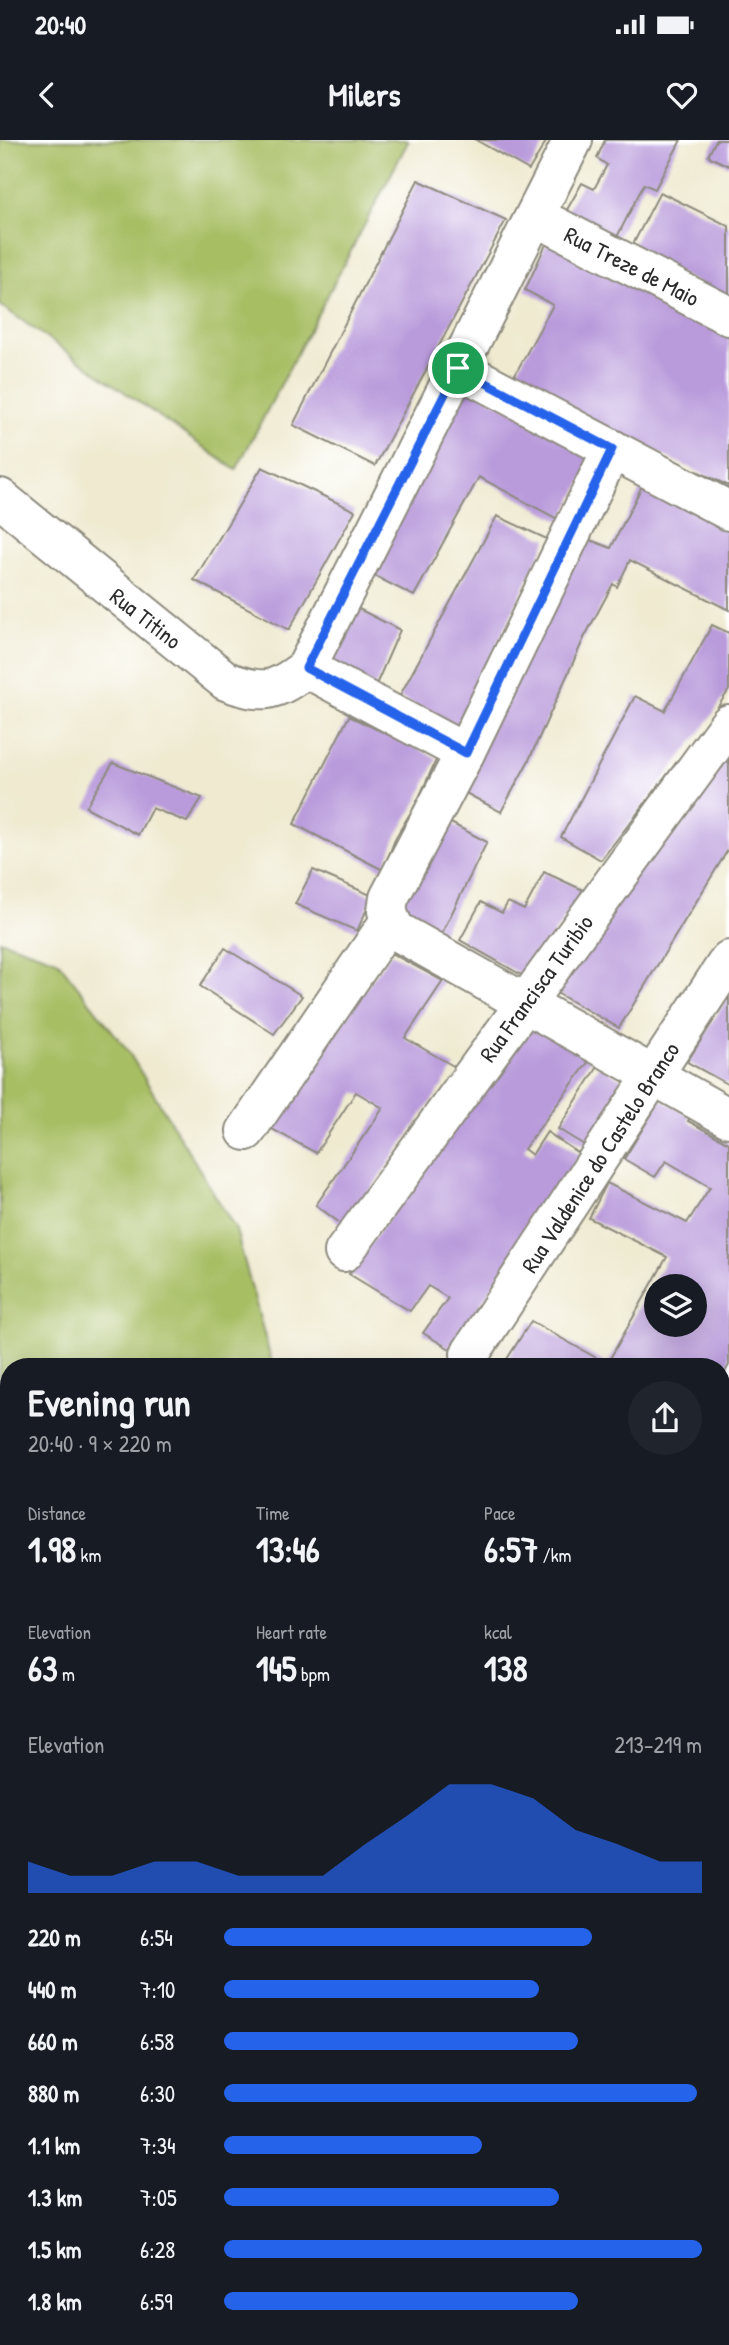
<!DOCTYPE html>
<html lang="en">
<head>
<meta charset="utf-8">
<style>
	:root { --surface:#171b24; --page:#20242c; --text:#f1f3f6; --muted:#9ea1a6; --accent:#2563eb }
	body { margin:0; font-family:"Patrick Hand",sans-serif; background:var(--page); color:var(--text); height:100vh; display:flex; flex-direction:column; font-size:26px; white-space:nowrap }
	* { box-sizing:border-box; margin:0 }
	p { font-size:23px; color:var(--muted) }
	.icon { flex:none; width:38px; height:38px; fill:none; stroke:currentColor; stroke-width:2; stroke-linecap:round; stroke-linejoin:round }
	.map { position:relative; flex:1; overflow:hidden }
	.panel { position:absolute; left:0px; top:1218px; width:730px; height:987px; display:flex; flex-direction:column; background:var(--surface); border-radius:28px 28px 0 0; box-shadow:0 7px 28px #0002 }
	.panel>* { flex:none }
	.tools { position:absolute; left:644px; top:1134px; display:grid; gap:14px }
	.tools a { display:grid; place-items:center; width:63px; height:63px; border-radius:50%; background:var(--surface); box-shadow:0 7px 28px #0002; font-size:35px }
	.pin { position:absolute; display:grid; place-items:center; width:60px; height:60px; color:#fff; margin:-30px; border:4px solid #fff; border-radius:50%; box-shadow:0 2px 7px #0007 }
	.round { display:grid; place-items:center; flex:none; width:74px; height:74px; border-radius:37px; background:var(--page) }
	.headline { display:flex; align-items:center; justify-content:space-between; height:119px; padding:0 28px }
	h1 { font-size:38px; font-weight:700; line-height:52px }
	.stats { display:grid; grid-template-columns:repeat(3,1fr); gap:10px; height:119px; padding:7px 28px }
	.stats div { display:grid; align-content:center }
	.stats b { font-size:35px; font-weight:700 }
	.stats small { font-size:19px; font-weight:400 }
	.stats p { font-size:19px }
	.chart { height:196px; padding:14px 28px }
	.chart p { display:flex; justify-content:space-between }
	.chart svg { width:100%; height:126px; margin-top:7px; fill:var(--accent); opacity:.7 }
	ul { padding:0 28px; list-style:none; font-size:23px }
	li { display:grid; grid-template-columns:112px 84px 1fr; align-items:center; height:52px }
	li i { height:18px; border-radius:9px; background:var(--accent) }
	.status { display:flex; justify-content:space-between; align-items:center; height:49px; padding:0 35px; background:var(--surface); direction:ltr }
	.status svg { height:19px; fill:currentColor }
	header { display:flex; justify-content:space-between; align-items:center; height:91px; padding:0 28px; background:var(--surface); font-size:32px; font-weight:700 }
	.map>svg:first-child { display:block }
</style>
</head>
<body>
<div class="status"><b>20:40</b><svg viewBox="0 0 49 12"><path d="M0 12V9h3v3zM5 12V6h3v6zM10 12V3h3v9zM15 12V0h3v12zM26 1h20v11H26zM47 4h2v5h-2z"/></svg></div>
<header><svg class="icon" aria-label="back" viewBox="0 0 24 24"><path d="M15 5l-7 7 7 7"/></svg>Milers<svg class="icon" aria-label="heart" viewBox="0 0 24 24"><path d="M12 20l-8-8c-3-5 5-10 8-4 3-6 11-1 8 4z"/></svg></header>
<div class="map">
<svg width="729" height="2205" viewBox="0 0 729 2205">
	<rect width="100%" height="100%" fill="#fff"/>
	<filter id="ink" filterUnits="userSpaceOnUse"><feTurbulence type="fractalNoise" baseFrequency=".0143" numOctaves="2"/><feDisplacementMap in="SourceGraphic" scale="14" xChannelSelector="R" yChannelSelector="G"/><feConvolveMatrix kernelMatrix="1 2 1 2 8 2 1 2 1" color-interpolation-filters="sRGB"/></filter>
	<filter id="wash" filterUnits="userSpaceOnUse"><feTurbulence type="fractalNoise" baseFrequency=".00686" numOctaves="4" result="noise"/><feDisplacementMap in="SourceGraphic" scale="28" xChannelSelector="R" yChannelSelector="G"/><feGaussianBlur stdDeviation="1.57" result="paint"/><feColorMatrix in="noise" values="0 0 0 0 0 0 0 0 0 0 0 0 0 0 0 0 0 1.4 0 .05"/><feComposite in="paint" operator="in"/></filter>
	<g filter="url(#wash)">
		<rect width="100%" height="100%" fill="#efead0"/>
		<g fill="#a7be63" stroke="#697447" stroke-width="2">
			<polygon points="0,0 409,0 236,330 0,165"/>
			<polygon points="0,800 57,820 128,911 236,1090 273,1227 9,1227 9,1918 0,1913"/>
			<polygon points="721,1447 729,1452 729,1571 721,1588"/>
			<polygon points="0,2082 9,2087 9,2196 165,2196 174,2205 0,2205"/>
			<polygon points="287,2196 409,2196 404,2205 294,2205"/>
		</g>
		<g fill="#85a559" stroke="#586842" stroke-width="2">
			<polygon points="729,1304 729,1452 721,1447 721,1318"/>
			<polygon points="729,1571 729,1859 721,1874 721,1588"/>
		</g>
		<g id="blocks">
			<g fill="#b99bdb" fill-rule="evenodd">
				<polygon points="476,0 547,0 529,30"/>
				<polygon points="605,0 681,0 655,49 644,44 615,101 564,75 582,43 594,49 607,25 597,18"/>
				<polygon points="716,0 729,0 729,26 708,16"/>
				<polygon points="418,40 506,80 375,326 293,285"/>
				<polygon points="660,52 729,86 729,160 631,108"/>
				<polygon points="547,102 729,187 729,346 617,294 513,238 553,165 525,150"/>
				<polygon points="462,245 597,313 561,381 479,337 414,456 367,432"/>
				<polygon points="262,327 355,371 289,490 194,440"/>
				<polygon points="646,338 729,382 729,470 630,420 617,447 613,444 584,498 529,620 501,672 462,651 580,396 611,408"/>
				<polygon points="497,376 547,399 457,589 399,557"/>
				<polygon points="351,465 400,490 375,547 323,520"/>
				<polygon points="712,485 729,493 729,550 702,590 601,720 561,697 635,556 665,571"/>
				<polygon points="349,576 437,618 417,662 396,697 383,730 294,684"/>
				<polygon points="729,600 729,708 619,888 555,852"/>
				<polygon points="113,623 202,658 187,682 152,668 138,695 86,667"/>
				<polygon points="447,681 487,702 441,795 398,771"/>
				<polygon points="313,730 373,756 357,791 295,764"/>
				<polygon points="544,732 583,750 525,837 460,800 481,762 502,773 508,762 524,770"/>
				<polygon points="225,808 302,856 274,894 200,846"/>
				<polygon points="391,813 443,841 405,898 455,927 345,1087 316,1065 383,968 356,952 316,1013 268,987"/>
				<polygon points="729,856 729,945 687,922"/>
				<polygon points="528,882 592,917 524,1009 532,1015 547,992 581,1015 450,1209 423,1193 448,1158 428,1146 410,1171 349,1134"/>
				<polygon points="599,925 628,943 586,1006 558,989"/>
				<path d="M661,959l30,17 -3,5 41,22v222l-8,14v-12h-219l29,-46 76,43 60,-107 -78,-39 18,-35 80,40 23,-36 -44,-26 -11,16 -31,-18zM656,1146h39v39h-39z"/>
			</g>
		</g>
	</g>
	<g filter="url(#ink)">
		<use href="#blocks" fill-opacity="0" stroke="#8d8a7e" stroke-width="2"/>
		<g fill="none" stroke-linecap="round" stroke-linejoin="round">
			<defs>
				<g id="minor">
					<polyline points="535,76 729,176"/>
					<polyline points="458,228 729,371"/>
					<polyline points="612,309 465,613 389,758 387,771 395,790 729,978"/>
					<path d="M0,358l226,183c38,14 49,11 80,-13l267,-528"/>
					<polyline points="306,528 465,613"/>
					<polyline points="246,991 389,782"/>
					<polyline points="344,1112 729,584"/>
					<polyline points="470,1214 729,820"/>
					<polyline points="721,1289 729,1275"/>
				</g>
				<g id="primary">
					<polyline points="0,1995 9,2000"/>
					<polyline points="721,2030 729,2028"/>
					<polyline points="261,2196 268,2205"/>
					<polyline points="423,2205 430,2196"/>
				</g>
			</defs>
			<use href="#minor" stroke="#8d8a7e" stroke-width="42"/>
			<use href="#primary" stroke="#8d8a7e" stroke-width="42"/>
			<use href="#minor" stroke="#fff" stroke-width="38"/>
			<use href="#primary" stroke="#fff" stroke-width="38"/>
		</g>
	</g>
	<g fill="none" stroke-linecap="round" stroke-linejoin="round" filter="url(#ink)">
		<defs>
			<polygon id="route" points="458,228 612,309 466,613 306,528"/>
		</defs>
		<use href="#route" stroke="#fff" stroke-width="14"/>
		<use href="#route" stroke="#2563eb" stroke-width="9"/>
	</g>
	<g text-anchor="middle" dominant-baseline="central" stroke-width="6" stroke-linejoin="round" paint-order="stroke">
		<g font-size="23" fill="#2b2b2b" stroke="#fff">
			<text transform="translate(632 126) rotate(27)">Rua Treze de Maio</text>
			<text transform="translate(146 478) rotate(38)">Rua Titino</text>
			<text transform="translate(536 848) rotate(-54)">Rua Francisca Turibio</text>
			<text transform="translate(600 1017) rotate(-57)">Rua Valdenice do Castelo Branco</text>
		</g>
	</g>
</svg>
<div class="tools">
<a><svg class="icon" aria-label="layers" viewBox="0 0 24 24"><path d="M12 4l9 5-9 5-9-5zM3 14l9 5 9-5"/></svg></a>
</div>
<div class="pin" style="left:458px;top:228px;background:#1e9e55"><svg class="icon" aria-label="arrive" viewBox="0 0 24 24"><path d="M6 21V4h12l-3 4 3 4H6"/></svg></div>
<section class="panel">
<div class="headline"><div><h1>Evening run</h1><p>20:40 · 9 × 220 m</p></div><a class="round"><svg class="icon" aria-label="share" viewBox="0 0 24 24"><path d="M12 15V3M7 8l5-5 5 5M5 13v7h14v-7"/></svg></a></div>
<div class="stats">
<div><p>Distance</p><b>1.98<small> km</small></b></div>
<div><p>Time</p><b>13:46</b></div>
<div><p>Pace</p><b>6:57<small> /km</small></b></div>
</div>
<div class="stats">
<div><p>Elevation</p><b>63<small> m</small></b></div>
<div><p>Heart rate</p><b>145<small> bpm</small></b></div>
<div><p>kcal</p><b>138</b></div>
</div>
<div class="chart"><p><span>Elevation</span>213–219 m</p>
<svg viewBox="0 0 160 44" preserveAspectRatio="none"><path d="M0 44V33L10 38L20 38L30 33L40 33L50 38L60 38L70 38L80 27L90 17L100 6L110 6L120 11L130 22L140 27L150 33L160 33V44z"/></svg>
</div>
<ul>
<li><b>220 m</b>6:54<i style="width:77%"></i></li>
<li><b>440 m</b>7:10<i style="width:66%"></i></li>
<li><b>660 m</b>6:58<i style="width:74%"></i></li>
<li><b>880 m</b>6:30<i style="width:99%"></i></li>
<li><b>1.1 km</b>7:34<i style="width:54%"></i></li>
<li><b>1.3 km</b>7:05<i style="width:70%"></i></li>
<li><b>1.5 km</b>6:28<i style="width:100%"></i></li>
<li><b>1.8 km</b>6:59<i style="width:74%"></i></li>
</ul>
</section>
</div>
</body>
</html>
